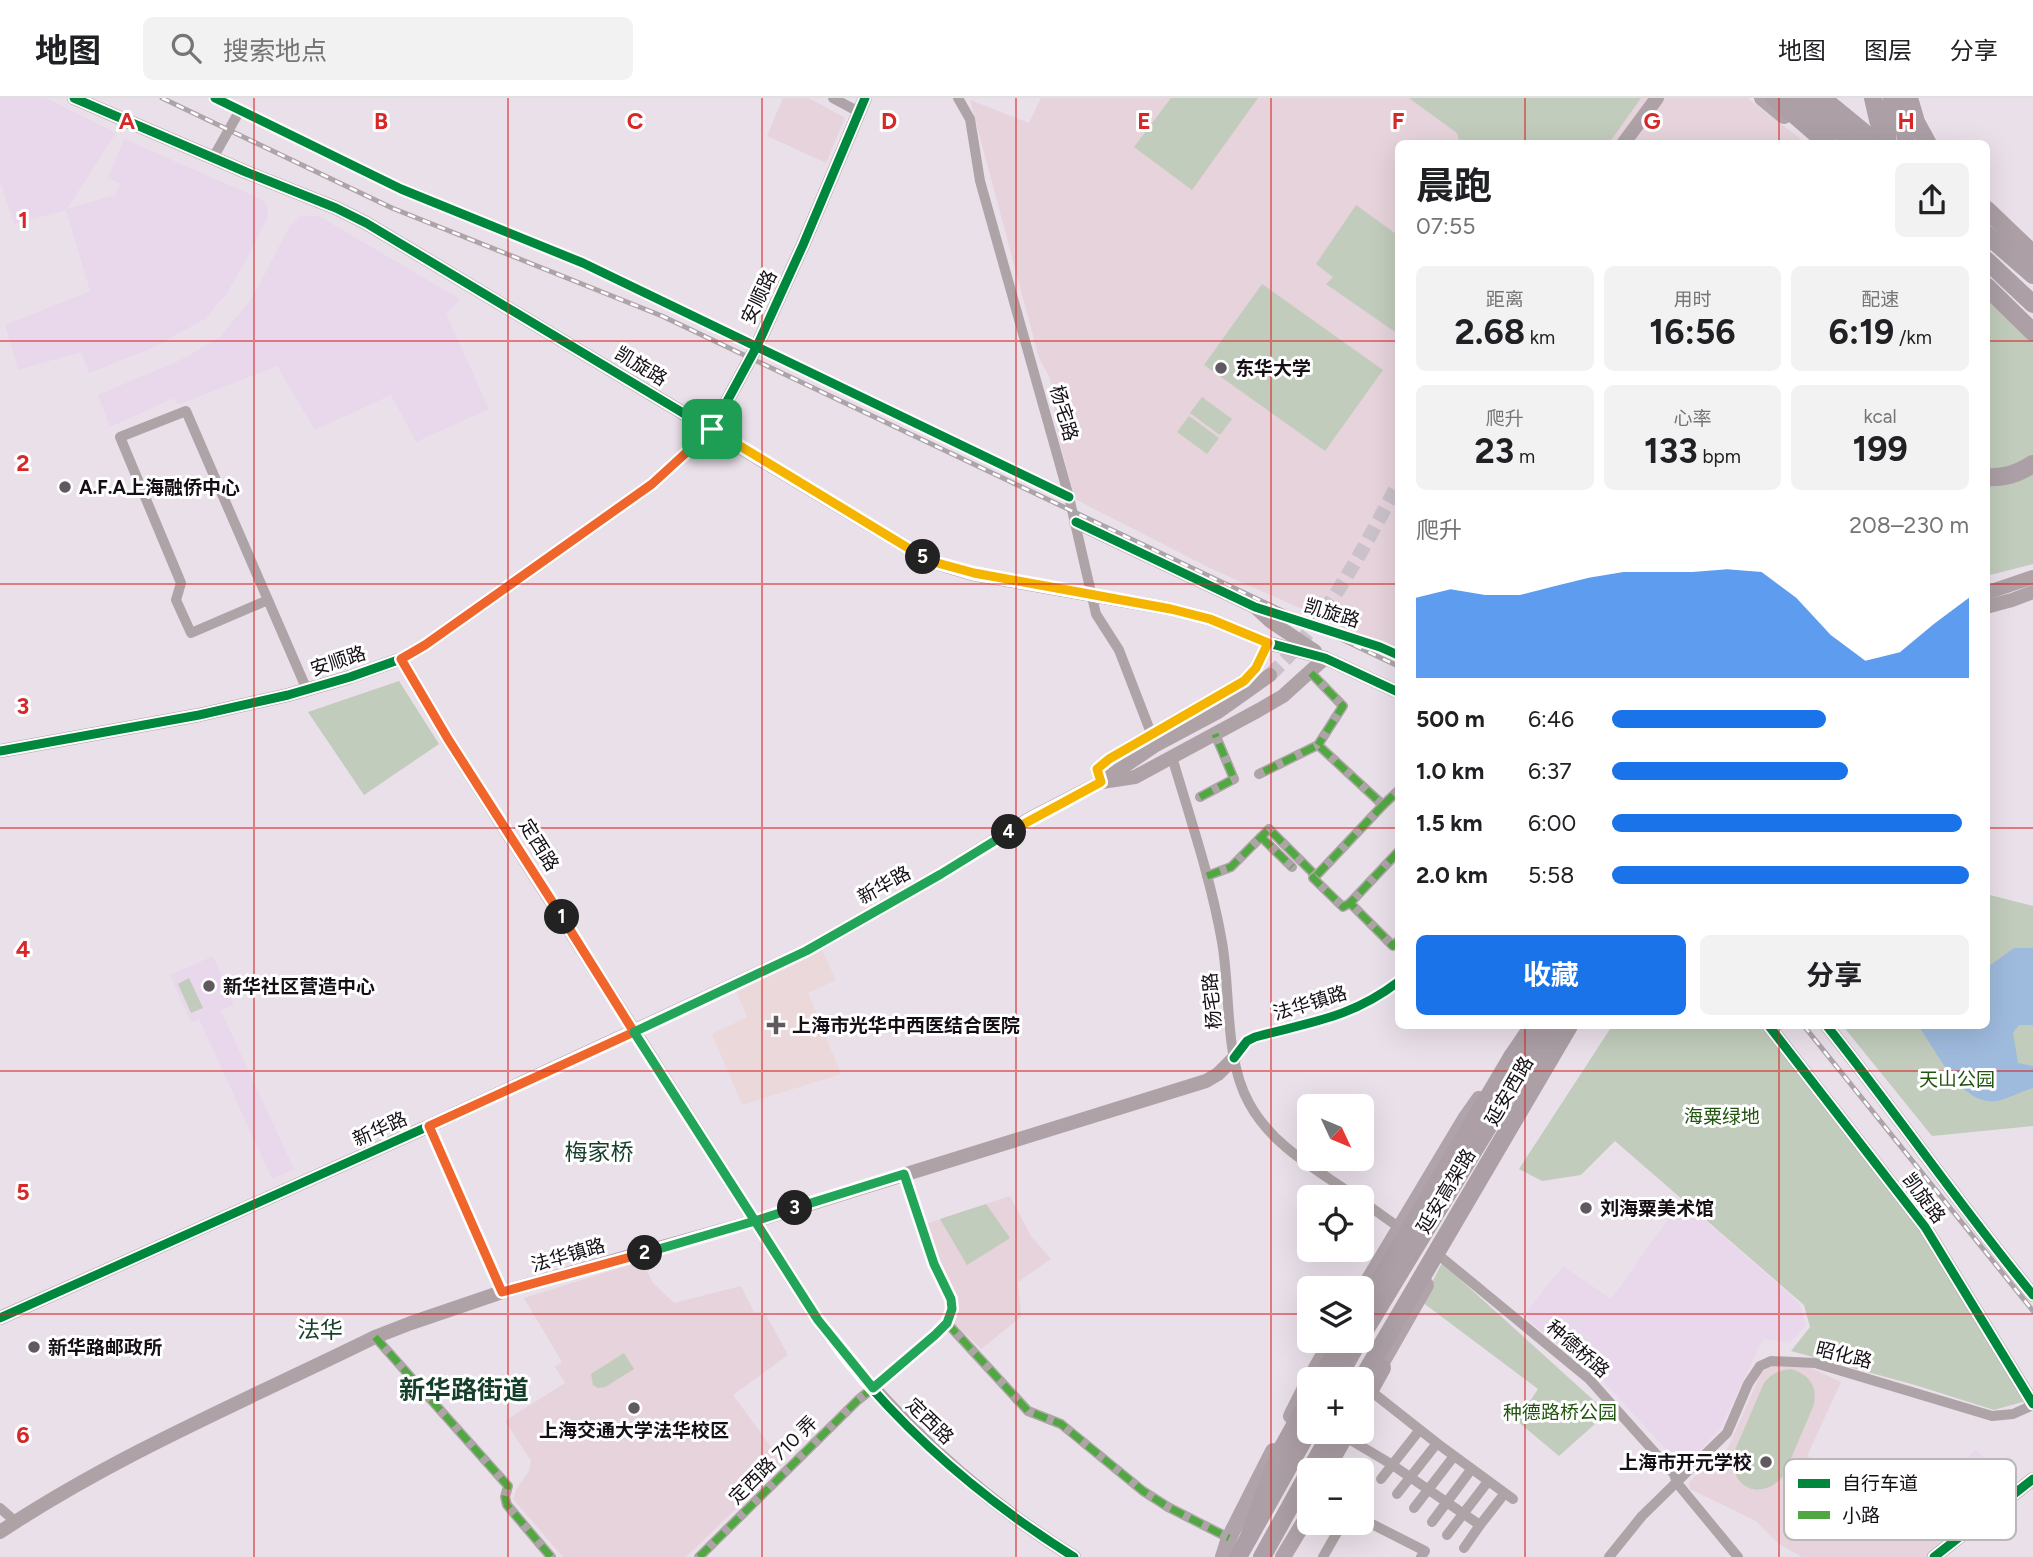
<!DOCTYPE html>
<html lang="zh">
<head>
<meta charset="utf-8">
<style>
	:root { --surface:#fff; --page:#f2f2f2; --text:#202124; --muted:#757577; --line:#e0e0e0; --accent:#1a73e8 }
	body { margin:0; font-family:Figtree,"Noto Sans SC",sans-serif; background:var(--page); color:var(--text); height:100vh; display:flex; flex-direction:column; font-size:26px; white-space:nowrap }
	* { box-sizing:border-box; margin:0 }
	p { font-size:23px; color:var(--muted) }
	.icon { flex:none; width:38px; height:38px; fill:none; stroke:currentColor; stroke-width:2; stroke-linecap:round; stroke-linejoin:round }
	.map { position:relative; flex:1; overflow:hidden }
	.details { position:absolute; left:1395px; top:42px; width:595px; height:889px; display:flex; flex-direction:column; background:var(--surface); border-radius:10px; box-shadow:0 7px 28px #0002 }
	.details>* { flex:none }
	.needle { width:46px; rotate:134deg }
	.buttons { position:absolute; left:1297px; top:996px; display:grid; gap:14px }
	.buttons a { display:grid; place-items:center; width:77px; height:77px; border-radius:10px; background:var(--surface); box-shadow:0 7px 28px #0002; font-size:35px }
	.pin { position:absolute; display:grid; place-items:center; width:60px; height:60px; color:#fff; margin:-30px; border-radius:14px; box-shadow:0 4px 10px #0006 }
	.km { position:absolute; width:35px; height:35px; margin:-18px; border-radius:50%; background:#222; color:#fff; font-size:19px; line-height:35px; text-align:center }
	.round { display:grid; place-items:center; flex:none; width:74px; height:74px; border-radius:10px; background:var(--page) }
	.summary { display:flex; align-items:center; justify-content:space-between; height:119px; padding:0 21px }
	h1 { font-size:38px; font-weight:700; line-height:52px }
	.stats { display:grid; grid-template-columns:repeat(3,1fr); gap:10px; height:119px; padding:7px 21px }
	.stats div { display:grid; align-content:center; border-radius:10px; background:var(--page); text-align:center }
	.stats b { font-size:35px; font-weight:700 }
	.stats small { font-size:19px; font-weight:400 }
	.stats p { font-size:19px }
	.chart { height:196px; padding:14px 21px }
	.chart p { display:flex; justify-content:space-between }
	.chart svg { width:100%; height:126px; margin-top:7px; fill:var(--accent); opacity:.7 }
	.cta { display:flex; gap:14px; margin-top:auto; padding:14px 21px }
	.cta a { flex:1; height:80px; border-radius:10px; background:var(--accent); color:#fff; font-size:28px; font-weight:700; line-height:80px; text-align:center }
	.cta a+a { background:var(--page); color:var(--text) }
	ul { padding:0 21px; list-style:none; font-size:23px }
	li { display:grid; grid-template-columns:112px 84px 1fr; align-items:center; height:52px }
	li i { height:18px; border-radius:9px; background:var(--accent) }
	header { display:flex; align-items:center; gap:42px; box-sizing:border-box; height:98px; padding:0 35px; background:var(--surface); border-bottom:2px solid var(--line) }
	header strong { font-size:33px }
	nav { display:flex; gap:38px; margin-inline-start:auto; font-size:24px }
	.search { width:490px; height:63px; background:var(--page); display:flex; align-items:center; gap:18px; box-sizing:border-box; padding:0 24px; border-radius:10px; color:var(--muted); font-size:26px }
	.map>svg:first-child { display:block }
</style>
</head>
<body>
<header>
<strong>地图</strong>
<div class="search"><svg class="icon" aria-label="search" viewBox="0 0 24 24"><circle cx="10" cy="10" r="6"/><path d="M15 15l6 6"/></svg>搜索地点</div>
<nav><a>地图</a><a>图层</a><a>分享</a></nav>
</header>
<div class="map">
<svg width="2033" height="1459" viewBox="0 0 2033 1459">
	<rect width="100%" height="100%" fill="#eae0ea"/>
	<g fill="#e9d8eb">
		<polygon points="0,0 46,0 116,35 67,111 115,97 120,85 108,80 124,41 259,100 267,106 268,119 244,166 227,195 205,221 154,249 89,275 81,254 18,272 5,227 90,193 66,112 14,126 0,84"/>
		<polygon points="301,118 319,118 460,201 446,216 489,311 416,344 391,297 315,332 277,268 178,307 174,300 110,329 98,297 187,259 222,237 254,197 289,129"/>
		<polygon points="213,858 234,906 221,913 294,1071 272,1081 199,921 191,925 170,877"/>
		<polygon points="1682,1102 1799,1205 1806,1226 1799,1236 1790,1244 1763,1241 1720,1331 1683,1370 1605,1285 1523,1218 1563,1168 1611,1201"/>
		<polygon points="1976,1351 2010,1392 1961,1426 1933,1395"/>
	</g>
	<g fill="#e6d3db">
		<polygon points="783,0 809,0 845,20 826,65 767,38"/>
		<polygon points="1041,0 1747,0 1806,45 1398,46 1398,554 1210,470 1075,401 1058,338 1050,280 1039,260 970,2 1029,25"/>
		<polygon points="1010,1098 1031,1138 1051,1161 1018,1184 1021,1219 981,1251 953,1224 956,1211 954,1195 923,1127"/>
		<polygon points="642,1163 653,1185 674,1205 741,1188 754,1214 765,1215 788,1257 733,1297 783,1365 686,1459 563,1459 513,1401 517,1390 529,1373 531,1363 505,1323 565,1285 555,1269 562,1264 524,1200"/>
		<polygon points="1771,1267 1809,1269 1841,1284 1807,1358 1927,1413 1950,1440 1926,1459 1802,1459 1779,1446 1756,1423 1690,1391 1689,1385 1703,1369 1722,1359 1728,1350 1761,1275"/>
	</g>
	<polygon fill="#ebd8da" points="822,852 836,882 808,895 841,976 742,1007 712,936 747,919 736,893"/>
	<g fill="#c1ccbc">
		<polygon points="1171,0 1258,0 1192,92 1134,49"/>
		<polygon points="1409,0 1641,0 1609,45 1460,46 1457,35"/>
		<polygon points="1356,107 1396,136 1398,134 1398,236 1326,186 1333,179 1316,166"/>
		<polygon points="1262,186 1383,272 1325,353 1204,267"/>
		<polygon points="1986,196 2033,239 2033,466 1986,478"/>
		<polygon points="1202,299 1232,321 1220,337 1190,315"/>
		<polygon points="1189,318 1219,340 1207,356 1177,334"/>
		<polygon points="399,583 439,646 364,697 308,614"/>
		<polygon points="1986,796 2033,808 2033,1028 1932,1038 1843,928 1986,928"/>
		<polygon points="189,880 203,910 191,915 178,886"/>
		<polygon points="1612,928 1766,928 1924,1130 2026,1303 1994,1312 1915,1287 1791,1253 1810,1229 1804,1207 1615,1043 1581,1077 1542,1083 1519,1071"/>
		<polygon points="986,1106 1010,1140 967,1167 940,1121"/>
		<polygon points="1442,1165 1601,1309 1605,1317 1559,1358 1517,1323 1538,1291 1422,1204"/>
		<polygon points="624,1255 634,1271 605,1289 598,1290 593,1287 591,1276"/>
		<path d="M1791,1271c18,5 28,18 22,38l-29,68c-23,29 -59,11 -49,-25l29,-67c8,-9 14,-13 27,-14z"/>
	</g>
	<path fill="#9ebadd" d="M2014,850h19v77h-14l-6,8 5,30 15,3v22c-11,3 -26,11 -36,13 -37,5 -60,-51 -79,-75h68v-50l3,-1v-9z"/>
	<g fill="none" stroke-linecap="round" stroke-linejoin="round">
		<path stroke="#cac1ca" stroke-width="14" stroke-dasharray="14 7" stroke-linecap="butt" d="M1270,577c56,-53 92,-124 128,-191"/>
		<g stroke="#aea4a7" stroke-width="10">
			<polyline points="833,0 859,14"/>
			<polyline points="958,0 970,21 980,83 1069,399 1096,516 1119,552 1151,635"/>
			<polyline points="213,60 240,12"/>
			<polyline points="268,502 191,535 176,502 181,485 120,339 186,313 307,592"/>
			<polyline points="1311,575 1343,608 1318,647"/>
			<path d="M1172,659c18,61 39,122 50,185 9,51 2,116 27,161 23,43 69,67 107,94"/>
			<polyline points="1200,699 1234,681 1215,636"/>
			<polyline points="1383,707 1398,693"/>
			<polyline points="1261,739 1292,769"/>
			<polyline points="1398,754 1350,805 1393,848 1398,843"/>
			<polyline points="1207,778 1231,769 1269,731 1316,778 1383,707 1318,647 1259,676"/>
			<polyline points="1316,778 1313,780 1343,809 1350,805"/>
			<path d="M1234,960l13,-17 8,-4c55,-15 96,-19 143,-55"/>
			<polyline points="429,1028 502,1194"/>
			<polyline points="1362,1103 1404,1133"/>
			<polyline points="1441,1159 1589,1281 1674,1376 1677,1385 1738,1459"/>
			<polyline points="947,1225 1028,1313 1061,1326 1143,1393 1168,1409 1229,1440"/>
			<polyline points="375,1239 508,1388 505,1399 507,1407 551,1459"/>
			<polyline points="1372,1294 1438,1346 1513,1401"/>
			<polyline points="1349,1341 1391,1366 1480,1427 1501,1400"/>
			<polyline points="1381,1381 1418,1334"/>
			<polyline points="1397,1396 1434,1349"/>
			<polyline points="0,1410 16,1424"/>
			<polyline points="1414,1410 1451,1362"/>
			<polyline points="1362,1421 1425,1453 1421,1459"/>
			<polyline points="1432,1424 1470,1373"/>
			<polyline points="1447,1437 1486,1386"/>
			<polyline points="1464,1450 1480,1427"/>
			<polyline points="699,1459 858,1302 916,1255 947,1225 952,1211 951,1201 934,1166 904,1076"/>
			<polyline points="1323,1459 1343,1424"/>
			<polyline points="1609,1459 1642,1418 1727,1335 1748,1286 1760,1268 1771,1263 1815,1265 1992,1318 2013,1316 2033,1307"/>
		</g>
		<g stroke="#aea2a7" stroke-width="14">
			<polyline points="74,0 246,74 336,110 366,125 930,463 973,476 1171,511 1210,521 1268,545 1325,560 1398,594"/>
			<polyline points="1623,46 1657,0"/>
			<polyline points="1076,424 1255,509 1270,523 1315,553"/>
			<polyline points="1986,495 2033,479"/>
			<polyline points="1986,509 2012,502 2033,494"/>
			<path d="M401,561l47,80 370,581c70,94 156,175 256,237"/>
			<polyline points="0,653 199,617 288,597 350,579 401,561 425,547 652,386 712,331 757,248 803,147 865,0"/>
			<polyline points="1101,684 1097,671 1109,661 1244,583 1256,570 1268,545"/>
			<polyline points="1102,684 1135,679 1259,612 1283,598 1325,560"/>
			<polyline points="1769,928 1925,1129 2033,1306"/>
			<path d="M1827,928c70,88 134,181 206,269"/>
			<polyline points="0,1220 429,1028 806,853 941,776 1031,720 1101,684 1156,647 1218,614 1270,577"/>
			<path d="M0,1434c117,-78 249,-133 375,-195l36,-14 91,-31 253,-71 451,-140 12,-7 16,-16"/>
			<polyline points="1934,1459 2033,1381"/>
		</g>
		<g stroke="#b0a4aa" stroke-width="16">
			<polyline points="1762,0 1784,18"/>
			<polyline points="1362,1193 1465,1021 1479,1001"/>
			<polyline points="1373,1280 1426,1187"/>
			<polyline points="1310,1281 1332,1242"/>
			<polyline points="1291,1318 1309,1282"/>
			<polyline points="1223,1459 1229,1440 1273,1353"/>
			<polyline points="1283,1459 1309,1416"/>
		</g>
		<g stroke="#ac9fa6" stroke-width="18">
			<polyline points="1775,0 1828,46"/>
			<polyline points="1798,0 1856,46"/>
			<polyline points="1909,0 1916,24 1928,46"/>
			<polyline points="1986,111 2033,156"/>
			<polyline points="1986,136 2033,177"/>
			<polyline points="1986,162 2033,206"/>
			<polyline points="1986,188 2033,234"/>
			<path d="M1986,379c19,1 31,-3 47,-13"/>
			<polyline points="1512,959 1533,928"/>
			<polyline points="1321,1281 1343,1242"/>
			<polyline points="1337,1281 1359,1242"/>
			<polyline points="1362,1281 1569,928"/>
			<polyline points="1362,1306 1382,1270"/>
			<polyline points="1310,1372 1332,1334"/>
			<polyline points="1325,1372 1347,1334"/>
			<polyline points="1238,1459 1309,1332"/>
			<polyline points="1262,1459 1309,1374"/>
		</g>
		<defs>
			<g id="rail">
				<polyline points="162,0 392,110 662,218 1398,568"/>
				<polyline points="1804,928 2033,1213"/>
			</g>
		</defs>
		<use href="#rail" stroke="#ada4a9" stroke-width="5"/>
		<use href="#rail" stroke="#fff" stroke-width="2.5" stroke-dasharray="8" stroke-linecap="butt"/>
		<g stroke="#ac9fa6" stroke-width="18">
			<polyline points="1822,0 1878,46"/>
			<polyline points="1873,0 1878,22 1887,46"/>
			<polyline points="1904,0 1906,46"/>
			<polyline points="1887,42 1892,0"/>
			<polyline points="1986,165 1992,168"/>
			<polyline points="1362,1212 1512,959"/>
			<polyline points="1362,1237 1549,928"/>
			<polyline points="1249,1439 1279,1356 1309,1302"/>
		</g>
		<g stroke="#51a842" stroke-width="7" stroke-dasharray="14 7" stroke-linecap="butt">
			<polyline points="1311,575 1343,608 1318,647"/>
			<polyline points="1200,699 1234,681 1215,636"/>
			<polyline points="1383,707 1398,693"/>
			<polyline points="1261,739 1292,769"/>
			<polyline points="1398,754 1350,805 1393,848 1398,843"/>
			<polyline points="1207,778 1231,769 1269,731 1316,778 1383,707 1318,647 1259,676"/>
			<polyline points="1316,778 1313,780 1343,809 1350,805"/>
			<polyline points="947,1225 1028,1313 1061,1326 1143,1393 1168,1409 1229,1440"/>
			<polyline points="375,1239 508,1388 505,1399 507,1407 551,1459"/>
			<polyline points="699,1459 858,1302 916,1255 947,1225 952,1211 951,1201 934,1166 904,1076"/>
		</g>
		<defs>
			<g id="cycleway">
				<polyline points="74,0 246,74 336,110 366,125 930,463 973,476 1171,511 1210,521 1268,545 1325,560 1398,594"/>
				<polyline points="215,0 401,91 583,165 1069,399"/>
				<polyline points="1076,424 1255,509 1380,549 1398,557"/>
				<polyline points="0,653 199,617 288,597 350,579 401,561 425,547 652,386 712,331 757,248 803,147 865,0"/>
				<polyline points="1769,928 1925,1129 2033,1306"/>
				<path d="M1827,928c70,88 134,181 206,269"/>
				<path d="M634,934c41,64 82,128 123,192 30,47 59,96 94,140 62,76 140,141 223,193"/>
				<path d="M1234,960l13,-17 8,-4c55,-15 96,-19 143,-55"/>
				<polyline points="0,1220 429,1028 806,853 941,776 1031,720 1101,684"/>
				<polyline points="1934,1459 2033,1381"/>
			</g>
		</defs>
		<use href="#cycleway" stroke="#fff" stroke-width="13"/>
		<use href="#cycleway" stroke="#00873e" stroke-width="9"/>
	</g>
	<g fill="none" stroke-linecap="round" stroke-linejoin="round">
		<defs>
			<polyline id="split-1" points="562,819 448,641 401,561 425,547 652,386 712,331"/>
			<polyline id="split-2" points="562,819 634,934 429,1028 502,1194 645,1155"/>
			<polyline id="split-3" points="645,1155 755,1123 818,1222 873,1290 935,1237 947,1225 952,1211 951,1201 934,1166 904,1076 795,1110"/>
			<polyline id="split-4" points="795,1110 755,1123 634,934 806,853 941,776 1009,734"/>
			<polyline id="split-5" points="923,459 930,463 974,475 1171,511 1210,521 1268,545 1256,570 1244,583 1109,661 1097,671 1101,684 1009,734"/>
			<polyline id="split-6" points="712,331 923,459"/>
		</defs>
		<use href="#split-1" stroke="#fff" stroke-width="14"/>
		<use href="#split-2" stroke="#fff" stroke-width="14"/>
		<use href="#split-3" stroke="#fff" stroke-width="14"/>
		<use href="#split-4" stroke="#fff" stroke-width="14"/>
		<use href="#split-5" stroke="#fff" stroke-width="14"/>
		<use href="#split-6" stroke="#fff" stroke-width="14"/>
		<use href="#split-1" stroke="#f0652b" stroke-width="9"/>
		<use href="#split-2" stroke="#f0652b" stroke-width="9"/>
		<use href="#split-3" stroke="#22a559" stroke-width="9"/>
		<use href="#split-4" stroke="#22a559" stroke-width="9"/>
		<use href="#split-5" stroke="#f5b400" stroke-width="9"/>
		<use href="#split-6" stroke="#f5b400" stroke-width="9"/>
	</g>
	<path fill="none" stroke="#d62828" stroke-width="2" stroke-opacity="0.55" d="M254,0v1459M508,0v1459M762,0v1459M1016,0v1459M1271,0v1459M1525,0v46M1779,0v46M0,243h1398M1986,243h47M0,486h1398M1986,486h47M0,730h1398M1986,730h47M1525,928v531M1779,928v531M0,973h2033M0,1216h1309M1362,1216h671"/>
	<g fill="#605960" stroke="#fff" stroke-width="2.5">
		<circle cx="1221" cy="270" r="7"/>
		<circle cx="65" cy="389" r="7"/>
		<circle cx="209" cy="888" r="7"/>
		<path d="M772.5 916.5h7v7h7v7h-7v7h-7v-7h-7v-7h7z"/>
		<circle cx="1586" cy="1110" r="7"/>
		<circle cx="34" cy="1249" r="7"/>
		<circle cx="634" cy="1310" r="7"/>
		<circle cx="1766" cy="1364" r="7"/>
	</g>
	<g text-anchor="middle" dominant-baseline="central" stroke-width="6" stroke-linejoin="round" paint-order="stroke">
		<g font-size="19" fill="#161016" stroke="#fff">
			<text transform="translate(759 199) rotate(-65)">安顺路</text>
			<text transform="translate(641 268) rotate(31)">凯旋路</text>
			<text transform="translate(1064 315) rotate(74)">杨宅路</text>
			<text transform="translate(1332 515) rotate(17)">凯旋路</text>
			<text transform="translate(338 563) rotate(-18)">安顺路</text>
			<text transform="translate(539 747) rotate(58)">定西路</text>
			<text transform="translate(884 787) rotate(-29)">新华路</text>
			<text transform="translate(1212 903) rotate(-95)">杨宅路</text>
			<text transform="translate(1310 905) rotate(-17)">法华镇路</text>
			<text transform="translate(1509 993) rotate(-60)">延安西路</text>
			<text transform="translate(380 1031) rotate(-24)">新华路</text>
			<text transform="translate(1446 1093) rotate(-59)">延安高架路</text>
			<text transform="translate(1924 1100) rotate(53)">凯旋路</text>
			<text transform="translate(568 1157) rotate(-16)">法华镇路</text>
			<text transform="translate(1578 1251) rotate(41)">种德桥路</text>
			<text transform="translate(1844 1257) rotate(14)">昭化路</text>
			<text transform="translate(930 1323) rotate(44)">定西路</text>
			<text transform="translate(773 1362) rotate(-45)">定西路 710 弄</text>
		</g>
		<g font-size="19" font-weight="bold" fill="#161016" stroke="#fff" text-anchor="start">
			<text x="1235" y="270">东华大学</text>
			<text x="79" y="389">A.F.A上海融侨中心</text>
			<text x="223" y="888">新华社区营造中心</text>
			<text x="792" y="927">上海市光华中西医结合医院</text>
			<text x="1600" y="1110">刘海粟美术馆</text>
			<text x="48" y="1249">新华路邮政所</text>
			<text x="634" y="1332" text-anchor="middle">上海交通大学法华校区</text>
			<text x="1752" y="1364" text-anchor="end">上海市开元学校</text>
		</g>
		<g font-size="19" fill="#235510" stroke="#fff">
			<text x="1957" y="981">天山公园</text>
			<text x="1722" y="1018">海粟绿地</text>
			<text x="1560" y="1314">种德路桥公园</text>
		</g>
		<g font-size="23" fill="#153f2a" stroke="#fff">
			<text x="599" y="1054">梅家桥</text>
			<text x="320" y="1232">法华</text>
		</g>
		<g font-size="26" font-weight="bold" fill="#153f2a" stroke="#fff">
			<text x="464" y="1292">新华路街道</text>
		</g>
	</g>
	<rect x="1784" y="1361" width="232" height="81" rx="10" fill="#fff" stroke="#b9b7b9" stroke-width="2"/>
	<rect x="1798" y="1381" width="32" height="9" fill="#00873e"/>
	<rect x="1798" y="1413" width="32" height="8" fill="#51a842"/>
	<g font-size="19" fill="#161016">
		<text x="1842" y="1392">自行车道</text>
		<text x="1842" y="1424">小路</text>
	</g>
	<g font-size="23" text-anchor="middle" font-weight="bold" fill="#d62828" stroke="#fff" stroke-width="6" stroke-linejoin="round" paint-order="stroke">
		<text x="127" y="31">A</text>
		<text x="381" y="31">B</text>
		<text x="635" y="31">C</text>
		<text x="889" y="31">D</text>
		<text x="1144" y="31">E</text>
		<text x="1398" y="31">F</text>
		<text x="1652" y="31">G</text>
		<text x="1906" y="31">H</text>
		<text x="23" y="130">1</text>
		<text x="23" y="373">2</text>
		<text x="23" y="616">3</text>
		<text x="23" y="859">4</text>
		<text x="23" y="1102">5</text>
		<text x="23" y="1345">6</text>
	</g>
</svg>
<div class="buttons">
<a><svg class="needle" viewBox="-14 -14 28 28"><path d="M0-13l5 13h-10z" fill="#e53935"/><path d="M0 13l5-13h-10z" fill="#757577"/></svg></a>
<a><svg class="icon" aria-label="locate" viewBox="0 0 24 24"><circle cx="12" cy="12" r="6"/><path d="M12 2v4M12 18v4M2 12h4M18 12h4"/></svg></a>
<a><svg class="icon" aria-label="layers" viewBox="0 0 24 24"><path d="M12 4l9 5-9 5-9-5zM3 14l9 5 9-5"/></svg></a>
<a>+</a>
<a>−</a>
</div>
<div class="pin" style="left:712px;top:331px;background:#1e9e55"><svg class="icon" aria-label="arrive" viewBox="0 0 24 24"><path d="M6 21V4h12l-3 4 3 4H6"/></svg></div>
<b class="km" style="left:562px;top:819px">1</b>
<b class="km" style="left:645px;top:1155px">2</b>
<b class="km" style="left:795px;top:1110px">3</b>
<b class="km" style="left:1009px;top:734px">4</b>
<b class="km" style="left:923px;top:459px">5</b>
<section class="details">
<div class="summary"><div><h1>晨跑</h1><p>07:55</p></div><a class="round"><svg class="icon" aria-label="share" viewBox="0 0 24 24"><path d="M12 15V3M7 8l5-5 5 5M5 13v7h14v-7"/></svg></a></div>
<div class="stats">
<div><p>距离</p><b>2.68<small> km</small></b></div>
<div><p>用时</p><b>16:56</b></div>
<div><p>配速</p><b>6:19<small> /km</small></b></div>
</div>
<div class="stats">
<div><p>爬升</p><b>23<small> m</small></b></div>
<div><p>心率</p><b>133<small> bpm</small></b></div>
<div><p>kcal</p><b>199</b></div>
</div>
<div class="chart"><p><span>爬升</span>208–230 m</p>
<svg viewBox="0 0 160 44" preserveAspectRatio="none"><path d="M0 44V16L10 13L20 15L30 15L40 12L50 9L60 7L70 7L80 7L90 6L100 7L110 16L120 29L130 38L140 35L150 25L160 16V44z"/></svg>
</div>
<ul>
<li><b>500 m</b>6:46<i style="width:60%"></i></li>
<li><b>1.0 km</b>6:37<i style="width:66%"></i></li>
<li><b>1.5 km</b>6:00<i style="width:98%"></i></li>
<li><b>2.0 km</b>5:58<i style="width:100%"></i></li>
</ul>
<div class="cta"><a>收藏</a><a>分享</a></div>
</section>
</div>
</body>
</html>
